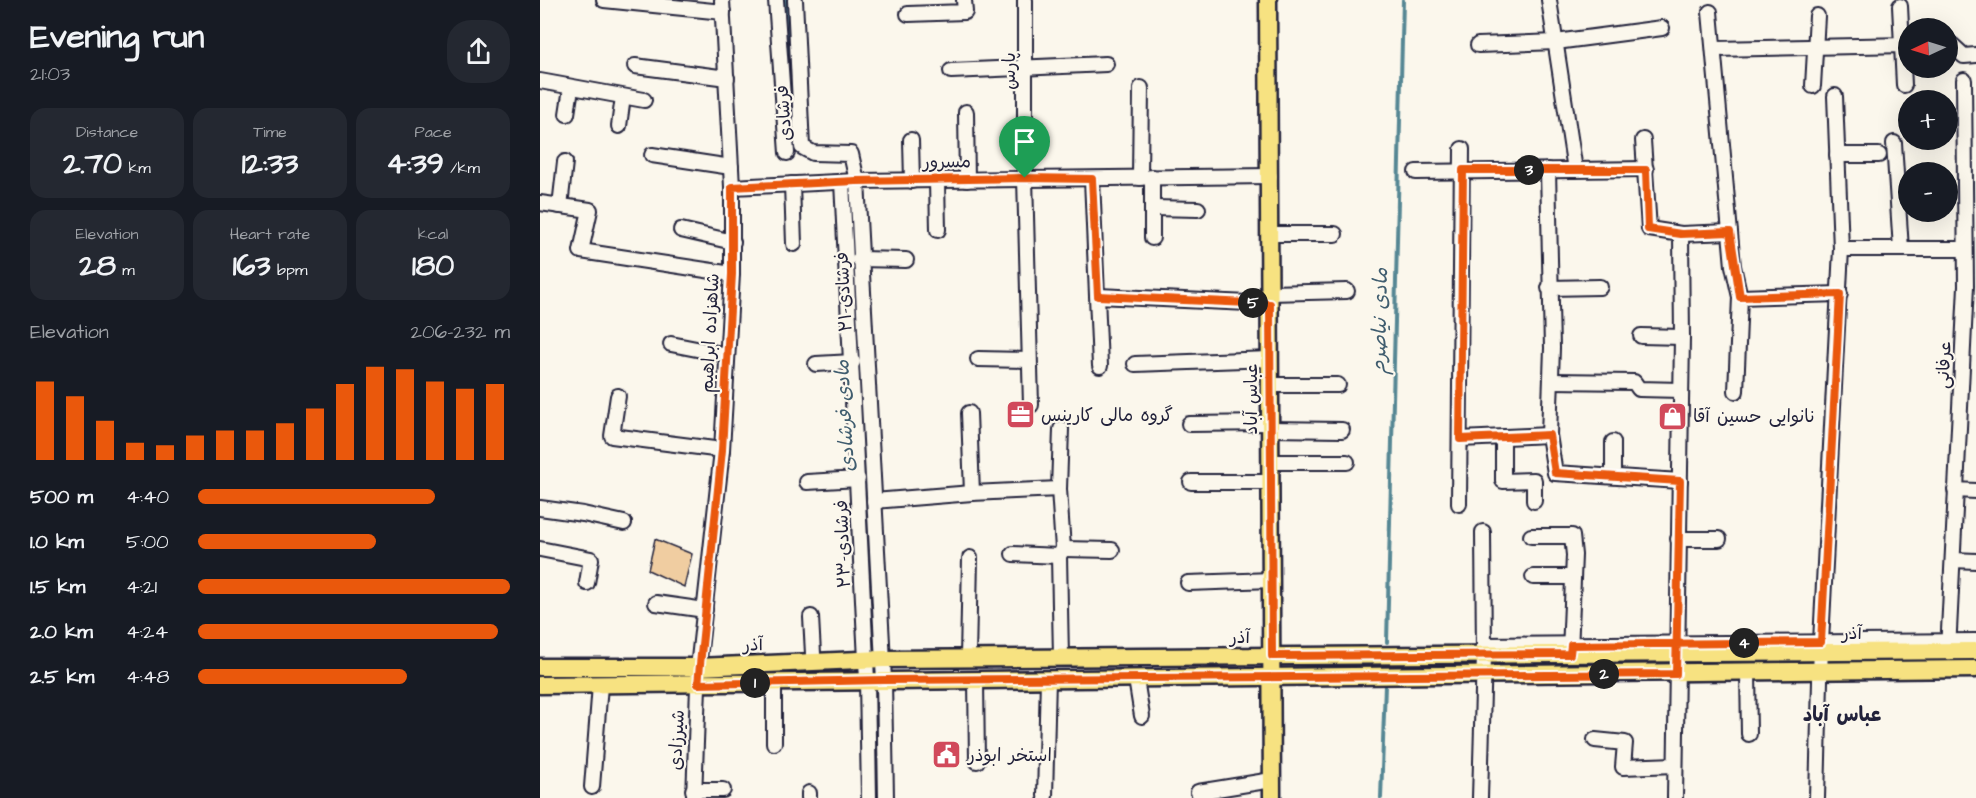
<!DOCTYPE html>
<html lang="en">
<head>
<meta charset="utf-8">
<style>
	:root { --surface:#171b24; --page:#242831; --text:#f1f3f6; --muted:#9ea1a6; --accent:#ea580c }
	body { margin:0; font-family:"Architects Daughter","Playpen Sans Arabic",sans-serif; background:var(--page); color:var(--text); height:100vh; display:flex; flex-direction:column; font-size:22px; white-space:nowrap }
	* { box-sizing:border-box; margin:0 }
	p { font-size:20px; color:var(--muted) }
	.icon { flex:none; width:33px; height:33px; fill:none; stroke:currentColor; stroke-width:2; stroke-linecap:round; stroke-linejoin:round }
	.map { position:relative; flex:1; overflow:hidden }
	.side { display:flex; flex-direction:column; background:var(--surface); width:540px }
	.side>* { flex:none }
	.needle { width:39px; rotate:266deg }
	.controls { position:absolute; left:1358px; top:18px; display:grid; gap:12px }
	.controls a { display:grid; place-items:center; width:60px; height:60px; border-radius:50%; background:var(--surface); box-shadow:0 6px 24px #0002; font-size:30px }
	.pin { position:absolute; display:grid; place-items:center; width:51px; height:51px; color:#fff; margin:-62px -26px; border-radius:50% 50% 50% 0; rotate:-45deg; box-shadow:0 0 6px #0007 }
	.pin .icon { rotate:45deg }
	.km { position:absolute; width:30px; height:30px; margin:-15px; border-radius:50%; background:#222; color:#fff; font-size:16px; line-height:30px; text-align:center }
	.round { display:grid; place-items:center; flex:none; width:63px; height:63px; border-radius:24px; background:var(--page) }
	.head { display:flex; align-items:center; justify-content:space-between; height:102px; padding:0 30px }
	h1 { font-size:33px; font-weight:700; line-height:45px }
	.metrics { display:grid; grid-template-columns:repeat(3,1fr); gap:9px; height:102px; padding:6px 30px }
	.metrics div { display:grid; align-content:center; border-radius:15px; background:var(--page); text-align:center }
	.metrics b { font-size:30px; font-weight:700 }
	.metrics small { font-size:16px; font-weight:400 }
	.metrics p { font-size:16px }
	.chart { height:168px; padding:12px 30px }
	.chart p { display:flex; justify-content:space-between }
	.chart svg { width:100%; height:108px; margin-top:6px; stroke:var(--accent); stroke-width:6 }
	ul { padding:0 30px; list-style:none; font-size:20px }
	li { display:grid; grid-template-columns:96px 72px 1fr; align-items:center; height:45px }
	li i { height:15px; border-radius:8px; background:var(--accent) }
	main { display:flex; flex:1; min-height:0 }
	.map>svg:first-child { display:block }
</style>
</head>
<body>
<main>
<section class="side">
<div class="head"><div><h1>Evening run</h1><p>21:03</p></div><a class="round"><svg class="icon" aria-label="share" viewBox="0 0 24 24"><path d="M12 15V3M7 8l5-5 5 5M5 13v7h14v-7"/></svg></a></div>
<div class="metrics">
<div><p>Distance</p><b>2.70<small> km</small></b></div>
<div><p>Time</p><b>12:33</b></div>
<div><p>Pace</p><b>4:39<small> /km</small></b></div>
</div>
<div class="metrics">
<div><p>Elevation</p><b>28<small> m</small></b></div>
<div><p>Heart rate</p><b>163<small> bpm</small></b></div>
<div><p>kcal</p><b>180</b></div>
</div>
<div class="chart"><p><span>Elevation</span>206–232 m</p>
<svg viewBox="0 0 160 44" preserveAspectRatio="none"><path d="M5 44V12M15 44V18M25 44V28M35 44V37M45 44V38M55 44V34M65 44V32M75 44V32M85 44V29M95 44V23M105 44V13M115 44V6M125 44V7M135 44V12M145 44V15M155 44V13"/></svg>
</div>
<ul>
<li><b>500 m</b>4:40<i style="width:76%"></i></li>
<li><b>1.0 km</b>5:00<i style="width:57%"></i></li>
<li><b>1.5 km</b>4:21<i style="width:100%"></i></li>
<li><b>2.0 km</b>4:24<i style="width:96%"></i></li>
<li><b>2.5 km</b>4:48<i style="width:67%"></i></li>
</ul>
</section>
<div class="map">
<svg width="1436" height="798" viewBox="0 0 1436 798">
	<rect width="100%" height="100%" fill="#fbf7ec"/>
	<filter id="ink" filterUnits="userSpaceOnUse"><feTurbulence type="fractalNoise" baseFrequency=".0167" numOctaves="2"/><feDisplacementMap in="SourceGraphic" scale="12" xChannelSelector="R" yChannelSelector="G"/><feConvolveMatrix kernelMatrix="1 2 1 2 8 2 1 2 1" color-interpolation-filters="sRGB"/></filter>
	<g filter="url(#ink)">
		<g fill="none" stroke-linecap="round" stroke-linejoin="round">
			<g stroke="#568794" stroke-width="4">
				<polyline points="246,0 254,114"/>
				<polyline points="320,405 333,641"/>
				<polyline points="847,642 863,0"/>
				<polyline points="335,692 338,798"/>
				<polyline points="841,798 845,685"/>
			</g>
		</g>
		<polygon fill="#f0cda1" stroke="#22223b" stroke-width="1.5" points="115,539 152,554 144,587 108,570"/>
		<g fill="none" stroke-linecap="round" stroke-linejoin="round">
			<defs>
				<g id="minor">
					<polyline points="64,0 183,12"/>
					<polyline points="236,0 247,153"/>
					<polyline points="255,0 262,147 273,153 311,154 317,181 344,680 346,798"/>
					<polyline points="485,0 485,178 491,405"/>
					<polyline points="1009,0 1035,170"/>
					<polyline points="1360,6 1364,85"/>
					<polyline points="1170,12 1193,266 1200,297 1196,391"/>
					<polyline points="368,14 425,12 424,0"/>
					<polyline points="938,45 1016,42 1122,28"/>
					<polyline points="1407,45 1412,45 1424,56 1436,55"/>
					<polyline points="1175,49 1368,45"/>
					<polyline points="95,66 187,78"/>
					<polyline points="411,71 566,64"/>
					<polyline points="0,81 104,100"/>
					<polyline points="1273,86 1277,16"/>
					<polyline points="426,112 427,180"/>
					<polyline points="27,114 31,88"/>
					<polyline points="79,126 83,97"/>
					<polyline points="371,140 372,181"/>
					<polyline points="1103,140 1109,229 1141,234 1190,232"/>
					<polyline points="1354,143 1361,249"/>
					<polyline points="112,155 191,167"/>
					<polyline points="1297,155 1339,155"/>
					<polyline points="1008,170 1012,348 1009,435 1015,473 1140,481"/>
					<polyline points="876,172 1106,169"/>
					<polyline points="600,178 601,88"/>
					<polyline points="552,179 560,366"/>
					<polyline points="397,181 398,230"/>
					<polyline points="302,182 327,680 329,798"/>
					<polyline points="252,184 254,244"/>
					<polyline points="192,187 317,181 730,176"/>
					<polyline points="0,203 50,210 41,251 192,274"/>
					<polyline points="20,206 25,162"/>
					<polyline points="613,208 658,209"/>
					<polyline points="141,230 193,242"/>
					<polyline points="730,234 795,234"/>
					<polyline points="612,238 612,177"/>
					<polyline points="1301,249 1425,249"/>
					<polyline points="319,259 366,260"/>
					<polyline points="1009,288 1060,287"/>
					<polyline points="730,293 807,291"/>
					<polyline points="558,296 730,304"/>
					<polyline points="1200,297 1300,294"/>
					<polyline points="1101,336 1142,337"/>
					<polyline points="131,344 187,355"/>
					<polyline points="438,359 489,360"/>
					<polyline points="276,364 313,362"/>
					<polyline points="595,364 730,359"/>
					<polyline points="1011,381 1094,382 1099,389 1141,390"/>
					<polyline points="730,385 798,385"/>
					<polyline points="78,396 72,436 182,450"/>
					<polyline points="429,413 432,493"/>
					<polyline points="649,424 730,423"/>
					<polyline points="521,429 519,489 523,549 519,556 521,657"/>
					<polyline points="730,429 802,430"/>
					<polyline points="963,437 963,481 994,480 994,501"/>
					<polyline points="920,439 1009,435"/>
					<polyline points="731,462 807,462"/>
					<polyline points="1073,475 1073,442"/>
					<polyline points="267,482 318,479"/>
					<polyline points="651,482 731,482"/>
					<polyline points="1415,490 1436,491"/>
					<polyline points="334,501 432,493 519,489"/>
					<polyline points="919,504 922,149"/>
					<polyline points="0,508 43,514 84,523"/>
					<polyline points="991,536 1032,536 1034,555 1030,652"/>
					<polyline points="1138,539 1179,539"/>
					<polyline points="0,549 51,559 47,583"/>
					<polyline points="523,549 572,550"/>
					<polyline points="473,554 519,556"/>
					<polyline points="1413,560 1436,561"/>
					<polyline points="993,577 1033,577"/>
					<polyline points="648,583 732,580"/>
					<polyline points="116,603 165,610"/>
					<polyline points="271,617 273,654"/>
					<polyline points="944,645 1436,641"/>
					<polyline points="1408,651 1426,286 1424,80"/>
					<polyline points="428,658 430,558"/>
					<polyline points="1208,672 1209,734"/>
					<polyline points="596,679 602,716"/>
					<polyline points="436,680 437,761"/>
					<polyline points="1055,740 1085,743 1083,767 1135,765"/>
					<polyline points="234,743 234,682"/>
					<polyline points="52,787 60,685"/>
					<polyline points="153,790 183,790"/>
					<polyline points="658,792 732,780"/>
					<polyline points="505,796 508,679"/>
					<polyline points="154,798 159,659 182,450 192,274 192,187 182,0"/>
					<polyline points="269,798 269,793"/>
					<polyline points="940,798 944,655 943,532"/>
					<polyline points="1135,798 1142,337 1141,234"/>
					<polyline points="1277,798 1281,642 1301,249 1295,96"/>
				</g>
				<g id="major">
					<polyline points="728,0 732,798"/>
					<polyline points="0,667 158,667 343,659 1436,651"/>
					<polyline points="0,685 1436,669"/>
				</g>
			</defs>
			<use href="#minor" stroke="#22223b" stroke-width="18"/>
			<use href="#major" stroke="#22223b" stroke-width="21"/>
			<use href="#minor" stroke="#fbf7ec" stroke-width="14"/>
			<use href="#major" stroke="#f7e281" stroke-width="16"/>
		</g>
	</g>
	<g fill="none" stroke-linecap="round" stroke-linejoin="round" filter="url(#ink)">
		<defs>
			<path id="route" d="M485,178l-169,3 -124,6v87l-10,176 -24,234 186,-4 792,-6 4,-193 -125,-8 -6,-38 -89,4 3,-269h183l2,59 33,5 49,-2 10,65 100,-3 -19,348c-83,1 -167,2 -250,3l-1,9 -298,2 -2,-352 -172,-8 -6,-117 -67,-1"/>
		</defs>
		<use href="#route" stroke="#fff" stroke-width="12"/>
		<use href="#route" stroke="#ea580c" stroke-width="8"/>
	</g>
	<defs>
		<symbol id="office-square" viewBox="-11 -11 22 22"><rect x="-9" y="-9" width="18" height="18" rx="4" fill="#d1495b" stroke="#fbf7ec"/><path d="M-6-3h4V-5.5h4V-3h4V5H-6ZM-1-4.5V-3h2v-1.5ZM-6 0V1H6V0Z" fill="#fff"/></symbol>
		<symbol id="shop-square" viewBox="-11 -11 22 22"><rect x="-9" y="-9" width="18" height="18" rx="4" fill="#d1495b" stroke="#fbf7ec"/><path d="M-5-2.5h2.3a2.7 3.5 0 0 1 5.4 0H5L5.5 6h-11ZM-1.5-2.5h3a1.5 2.3 0 0 0-3 0Z" fill="#fff"/></symbol>
		<symbol id="civic-square" viewBox="-11 -11 22 22"><rect x="-9" y="-9" width="18" height="18" rx="4" fill="#d1495b" stroke="#fbf7ec"/><path d="M-.6-6.5H3V-4.5H.6V-3L4-1V1h2V6H-6V1h2V-1L-.6-3ZM-1.2 2.5V6h2.4V2.5Z" fill="#fff"/></symbol>
	</defs>
	<g fill-rule="evenodd">
		<use href="#office-square" x="464" y="398" width="33" height="33"/>
		<use href="#shop-square" x="1116" y="400" width="33" height="33"/>
		<use href="#civic-square" x="390" y="738" width="33" height="33"/>
	</g>
	<g text-anchor="middle" dominant-baseline="central" stroke-width="4.5" stroke-linejoin="round" paint-order="stroke">
		<g font-size="18" fill="#22223b" stroke="#fbf7ec">
			<text transform="translate(469 71) rotate(-90)">پارس</text>
			<text transform="translate(244 113) rotate(-94)">فرشادی</text>
			<text transform="translate(407 162) rotate(-1)">مسرور</text>
			<text transform="translate(304 292) rotate(-93)">۲۱-فرشادی</text>
			<text transform="translate(170 333) rotate(-87)">شاهزاده ابراهیم</text>
			<text transform="translate(1404 365) rotate(-87)">عرفانی</text>
			<text transform="translate(711 399) rotate(-90)">عباس آباد</text>
			<text transform="translate(303 544) rotate(-92)">۲۳-فرشادی</text>
			<text x="1312" y="633">آذر</text>
			<text x="700" y="637">آذر</text>
			<text transform="translate(213 645) rotate(-2)">آذر</text>
			<text transform="translate(137 740) rotate(-87)">شیرزادی</text>
		</g>
		<g font-size="18" fill="#22223b" stroke="#fbf7ec" text-anchor="start">
			<text x="501" y="415">گروه مالی کارینس</text>
			<text x="1153" y="416">نانوایی حسین آقا</text>
			<text x="428" y="755">استخر ابوذر</text>
		</g>
		<g font-size="20" font-style="italic" fill="#405d6f" stroke="#fbf7ec">
			<text transform="translate(840 321) rotate(-89)">مادی نیاصرم</text>
			<text transform="translate(305 416) rotate(-93)">مادی فرشادی</text>
		</g>
		<g font-size="20" font-weight="bold" fill="#22223b" stroke="#fbf7ec">
			<text x="1302" y="715">عباس آباد</text>
		</g>
	</g>
</svg>
<div class="controls">
<a><svg class="needle" viewBox="-14 -14 28 28"><path d="M0-13l5 13h-10z" fill="#e53935"/><path d="M0 13l5-13h-10z" fill="#9ea1a6"/></svg></a>
<a>+</a>
<a>−</a>
</div>
<div class="pin" style="left:485px;top:178px;background:#1e9e55"><svg class="icon" aria-label="arrive" viewBox="0 0 24 24"><path d="M6 21V4h12l-3 4 3 4H6"/></svg></div>
<b class="km" style="left:215px;top:683px">1</b>
<b class="km" style="left:1064px;top:674px">2</b>
<b class="km" style="left:989px;top:170px">3</b>
<b class="km" style="left:1204px;top:643px">4</b>
<b class="km" style="left:713px;top:303px">5</b>
</div>
</main>
</body>
</html>
